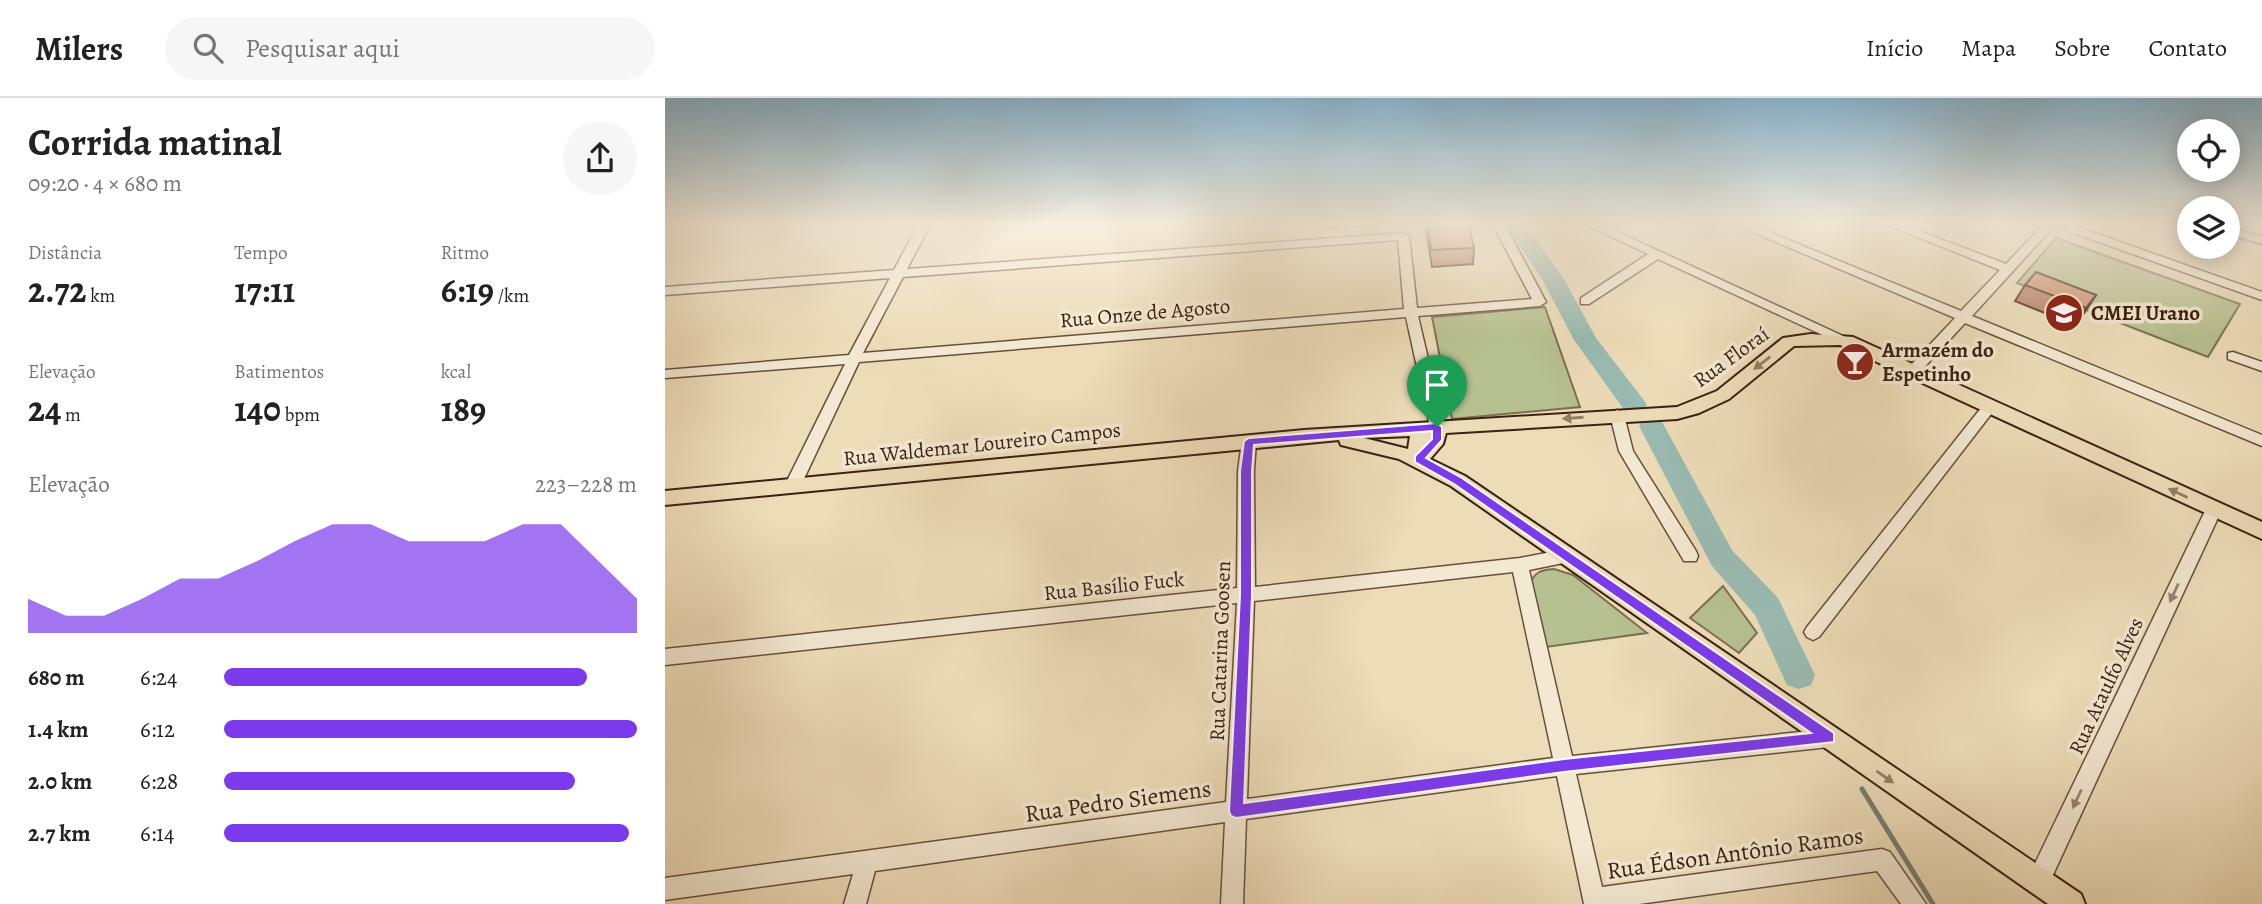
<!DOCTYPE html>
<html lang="pt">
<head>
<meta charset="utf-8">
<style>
	:root { --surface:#fff; --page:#f6f6f6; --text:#222; --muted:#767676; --line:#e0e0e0; --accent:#7c3aed }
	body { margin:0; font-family:Alegreya,serif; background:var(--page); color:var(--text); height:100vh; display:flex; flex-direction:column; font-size:26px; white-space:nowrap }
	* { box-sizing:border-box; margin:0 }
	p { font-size:23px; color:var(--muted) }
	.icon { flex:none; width:38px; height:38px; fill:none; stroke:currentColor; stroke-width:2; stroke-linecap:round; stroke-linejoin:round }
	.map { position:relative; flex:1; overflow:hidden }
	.details { display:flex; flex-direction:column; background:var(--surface); width:665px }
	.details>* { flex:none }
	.controls { position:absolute; left:1512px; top:21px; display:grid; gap:14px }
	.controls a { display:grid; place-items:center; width:63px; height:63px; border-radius:50%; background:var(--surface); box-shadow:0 4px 18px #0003; font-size:35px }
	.pin { position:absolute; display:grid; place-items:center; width:60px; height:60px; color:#fff; margin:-72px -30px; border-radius:50% 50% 50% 0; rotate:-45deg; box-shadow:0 0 7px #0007 }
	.pin .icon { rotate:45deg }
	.round { display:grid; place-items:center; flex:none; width:74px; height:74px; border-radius:37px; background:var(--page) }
	.summary { display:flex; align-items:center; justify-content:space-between; height:119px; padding:0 28px }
	h1 { font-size:38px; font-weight:600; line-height:52px }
	.stats { display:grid; grid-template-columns:repeat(3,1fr); gap:10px; height:119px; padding:7px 28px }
	.stats div { display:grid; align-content:center }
	.stats b { font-size:35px; font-weight:600 }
	.stats small { font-size:19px; font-weight:400 }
	.stats p { font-size:19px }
	.chart { height:196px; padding:14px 28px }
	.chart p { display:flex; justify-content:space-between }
	.chart svg { width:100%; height:126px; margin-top:7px; fill:var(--accent); opacity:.7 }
	ul { padding:0 28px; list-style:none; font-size:23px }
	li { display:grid; grid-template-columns:112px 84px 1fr; align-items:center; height:52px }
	li i { height:18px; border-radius:9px; background:var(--accent) }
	header { display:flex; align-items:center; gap:42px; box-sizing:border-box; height:98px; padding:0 35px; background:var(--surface); border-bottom:2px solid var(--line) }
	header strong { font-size:33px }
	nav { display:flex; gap:38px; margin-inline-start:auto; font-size:24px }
	.search { width:490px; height:63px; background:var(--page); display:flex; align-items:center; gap:18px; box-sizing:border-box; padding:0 24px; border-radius:38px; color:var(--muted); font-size:26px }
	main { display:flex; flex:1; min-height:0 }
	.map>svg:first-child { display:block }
</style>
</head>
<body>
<header>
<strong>Milers</strong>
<div class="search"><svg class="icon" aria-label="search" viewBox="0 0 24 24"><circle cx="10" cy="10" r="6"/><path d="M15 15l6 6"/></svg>Pesquisar aqui</div>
<nav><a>Início</a><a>Mapa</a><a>Sobre</a><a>Contato</a></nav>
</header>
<main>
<section class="details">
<div class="summary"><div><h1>Corrida matinal</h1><p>09:20 · 4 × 680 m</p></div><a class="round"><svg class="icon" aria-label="share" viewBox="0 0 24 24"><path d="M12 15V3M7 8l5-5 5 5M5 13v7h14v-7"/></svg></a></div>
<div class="stats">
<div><p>Distância</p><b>2.72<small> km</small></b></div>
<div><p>Tempo</p><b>17:11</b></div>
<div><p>Ritmo</p><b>6:19<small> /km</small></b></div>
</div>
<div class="stats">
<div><p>Elevação</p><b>24<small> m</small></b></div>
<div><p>Batimentos</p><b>140<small> bpm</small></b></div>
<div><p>kcal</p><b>189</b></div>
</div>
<div class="chart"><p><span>Elevação</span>223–228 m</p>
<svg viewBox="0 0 160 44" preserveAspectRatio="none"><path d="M0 44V32L10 38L20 38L30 32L40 25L50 25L60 19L70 12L80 6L90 6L100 12L110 12L120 12L130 6L140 6L150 19L160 32V44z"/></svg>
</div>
<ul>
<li><b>680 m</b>6:24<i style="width:88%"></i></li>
<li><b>1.4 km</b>6:12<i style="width:100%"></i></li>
<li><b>2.0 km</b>6:28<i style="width:85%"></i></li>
<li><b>2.7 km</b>6:14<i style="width:98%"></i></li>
</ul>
</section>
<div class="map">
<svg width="1597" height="806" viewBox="0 0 1597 806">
	<rect width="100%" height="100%" fill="#eddcb8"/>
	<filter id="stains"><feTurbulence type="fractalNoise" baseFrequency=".00286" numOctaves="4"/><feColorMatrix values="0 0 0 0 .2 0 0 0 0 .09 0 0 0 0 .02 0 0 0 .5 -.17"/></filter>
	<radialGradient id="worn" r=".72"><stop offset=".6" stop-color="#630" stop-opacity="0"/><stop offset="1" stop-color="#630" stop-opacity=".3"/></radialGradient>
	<g fill="#b7c090" stroke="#7a7050" stroke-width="2">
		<polygon points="1391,140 1575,206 1543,259 1352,185"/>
		<polygon points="880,209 915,309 787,321 767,219"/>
		<path d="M889,471l19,6 74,58 -101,14 -17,-62c6,-13 11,-15 25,-16z"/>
		<polygon points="1058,488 1092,535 1074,555 1025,520"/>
	</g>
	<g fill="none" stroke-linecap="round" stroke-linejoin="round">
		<polyline stroke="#747d72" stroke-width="5" points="1197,691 1268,806"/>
		<g fill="#9abbb3" fill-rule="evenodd">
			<polygon points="839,125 859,125 899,181 931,240 978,301 982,307 978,313 969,315 960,313 909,242 877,181"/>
			<polygon points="987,319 996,322 1067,452 1113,500 1150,577 1146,587 1134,591 1122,587 1090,517 1047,468 974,328 978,322"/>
		</g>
		<defs>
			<g id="minor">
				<path d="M254,125h12l-24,46 496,-36 6,3 8,72 115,-9 -40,-76h12l42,79 -6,4 -122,10 26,111 -7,5 -7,-5 -24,-110 -547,45 -58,123 -8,6 -8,-6 60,-121 -180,14v-8l184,-15 41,-77 -225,17v-8l229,-17zM733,142l6,69 -541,44 40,-76z"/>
				<polygon points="918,125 933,125 1189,243 1182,247 1177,246 993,161 924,206 916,206 916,200 983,156"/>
				<polygon points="1066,125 1082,125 1296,213 1335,172 1217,125 1233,125 1341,166 1380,125 1401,125 1597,194 1597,202 1389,128 1307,218 1597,337 1597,348 1300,225 1253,276 1243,276 1241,273 1243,270 1290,220"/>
				<polygon points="1563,129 1597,139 1597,146 1563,136"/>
				<polygon points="1568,254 1597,264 1597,273 1563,261 1563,255"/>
				<polygon points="1325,303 1330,305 1332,308 1330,311 1154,539 1148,542 1142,539 1139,534 1142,529 1320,305"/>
				<polygon points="952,312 959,317 968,353 1031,453 1033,458 1031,463 1019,463 954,353 945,317"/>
				<path d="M584,338l7,5 -2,30 1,116 265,-29 47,-9 6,2 2,5 -2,5 -44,9 43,186 257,-27 7,3 3,6 -3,6 -7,3 -253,27 26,113 280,-38 8,3 36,52h-25l-24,-33 -238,33h-55l-27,-128 -311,43 -3,85h-22l4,-82 -350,49 -9,33h-22l9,-30 -188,26v-22l561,-76 11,-199 -572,62v-16l572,-61 1,-117 4,-30zM848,474l40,186 -306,41 7,-198z"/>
				<polygon points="1549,405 1555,407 1557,411 1381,792 1373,795 1365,792 1362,784 1365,776 1541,411 1543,407"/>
			</g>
			<path id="major" d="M1146,236l42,3 409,185v17l-422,-194 -46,1 -65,53 -30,14 -22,6 -231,14 -3,11 -13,15 35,17 616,418 4,10h-37l-597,-418 -52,-27 -58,-14 -2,-5 -674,65v-14l639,-61 373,-23 40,-16 66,-53zM745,338l-2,13 -44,-11z"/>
		</defs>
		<use href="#minor" stroke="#684f3b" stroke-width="3"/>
		<use href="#major" stroke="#3c2011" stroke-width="4"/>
		<use href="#minor" fill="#f3e8d1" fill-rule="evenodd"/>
		<use href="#major" fill="#eddcb8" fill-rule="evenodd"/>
	</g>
	<g fill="#b2795e" stroke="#3c2011" stroke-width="2">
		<polygon points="668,125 735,125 668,130"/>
		<polygon points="743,125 803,125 809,150 808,166 767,169 760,126 744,128"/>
		<polygon points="1360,187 1431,197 1410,227 1350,203"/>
	</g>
	<polygon fill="#91634c" stroke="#3c2011" stroke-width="2" points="1431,197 1420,214 1410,227 1421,210"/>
	<g fill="#cf8d6d" stroke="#3c2011" stroke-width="2">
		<polygon points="762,125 803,125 809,150 766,152"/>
		<polygon points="1371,174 1431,197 1421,210 1360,187"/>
	</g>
	<defs><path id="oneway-solid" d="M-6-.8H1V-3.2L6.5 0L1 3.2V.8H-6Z" transform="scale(1.75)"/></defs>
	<g fill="#947e64">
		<use href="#oneway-solid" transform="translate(1097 265) rotate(142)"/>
		<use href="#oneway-solid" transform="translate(908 320) rotate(176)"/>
		<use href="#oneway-solid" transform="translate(1513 395) rotate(-155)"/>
		<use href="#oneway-solid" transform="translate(1220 679) rotate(35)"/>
	</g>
	<g fill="#988471">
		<use href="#oneway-solid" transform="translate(1509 495) rotate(115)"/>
		<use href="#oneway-solid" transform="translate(1412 701) rotate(115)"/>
	</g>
	<linearGradient id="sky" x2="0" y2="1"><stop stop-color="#89b7d3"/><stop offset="0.53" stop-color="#f7efdf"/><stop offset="1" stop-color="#f7efdf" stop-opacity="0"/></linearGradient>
	<rect width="1597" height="238" fill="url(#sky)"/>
	<path fill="#7c3aed" stroke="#fff" stroke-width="2" fill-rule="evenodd" d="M772,325l5,4v13l-16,18 36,20 372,255v9l-270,30 -328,46 -5,-2 -2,-5 11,-216v-124l4,-30 5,-3zM767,333v8l-17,17v6l39,22 357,249 -247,26 -320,44 8,-208v-124l2,-26z"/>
	<defs>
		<symbol id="school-disc" viewBox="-11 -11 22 22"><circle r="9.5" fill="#8f2418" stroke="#f3e8d1"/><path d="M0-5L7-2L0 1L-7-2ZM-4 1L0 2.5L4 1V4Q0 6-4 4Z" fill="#fff"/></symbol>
		<symbol id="bar-disc" viewBox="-11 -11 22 22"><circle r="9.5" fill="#8f2418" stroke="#f3e8d1"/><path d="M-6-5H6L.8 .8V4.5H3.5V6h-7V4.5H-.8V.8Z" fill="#fff"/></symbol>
	</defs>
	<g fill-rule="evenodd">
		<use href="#school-disc" x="1377" y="193" width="44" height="44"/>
		<use href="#bar-disc" x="1168" y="242" width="44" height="44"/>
	</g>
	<g text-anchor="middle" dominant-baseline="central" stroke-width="7" stroke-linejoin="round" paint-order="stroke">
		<g font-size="21" fill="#3c2011" stroke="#f3e8d1">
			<text transform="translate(480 215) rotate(-5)">Rua Onze de Agosto</text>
			<text transform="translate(1066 259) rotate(-36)">Rua Floraí</text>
			<text transform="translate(317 346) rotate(-6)">Rua Waldemar Loureiro Campos</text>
			<text transform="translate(449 488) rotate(-6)">Rua Basílio Fuck</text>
			<text transform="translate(555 553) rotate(-88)">Rua Catarina Goosen</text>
			<text transform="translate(1441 588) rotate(-65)">Rua Ataulfo Alves</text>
		</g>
		<g font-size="21" font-weight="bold" fill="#3c2011" stroke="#f3e8d1" text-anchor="start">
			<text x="1426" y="215">CMEI Urano</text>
			<text x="1217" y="252">Armazém do<tspan x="1217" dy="24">Espetinho</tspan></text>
		</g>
		<g font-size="24" fill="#3c2011" stroke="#f3e8d1">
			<text transform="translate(453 703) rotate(-8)">Rua Pedro Siemens</text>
			<text transform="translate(1070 755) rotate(-8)">Rua Édson Antônio Ramos</text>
		</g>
	</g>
	<rect width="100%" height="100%" filter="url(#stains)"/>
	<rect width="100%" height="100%" fill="url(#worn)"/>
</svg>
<div class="controls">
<a><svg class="icon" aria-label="locate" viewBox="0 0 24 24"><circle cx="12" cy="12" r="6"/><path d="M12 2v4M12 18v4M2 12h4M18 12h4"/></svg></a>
<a><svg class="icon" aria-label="layers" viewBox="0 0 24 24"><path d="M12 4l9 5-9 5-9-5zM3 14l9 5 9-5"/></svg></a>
</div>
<div class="pin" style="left:772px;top:329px;background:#1e9e55"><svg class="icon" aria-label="arrive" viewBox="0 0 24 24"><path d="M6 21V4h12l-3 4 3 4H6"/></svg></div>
</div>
</main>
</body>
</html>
